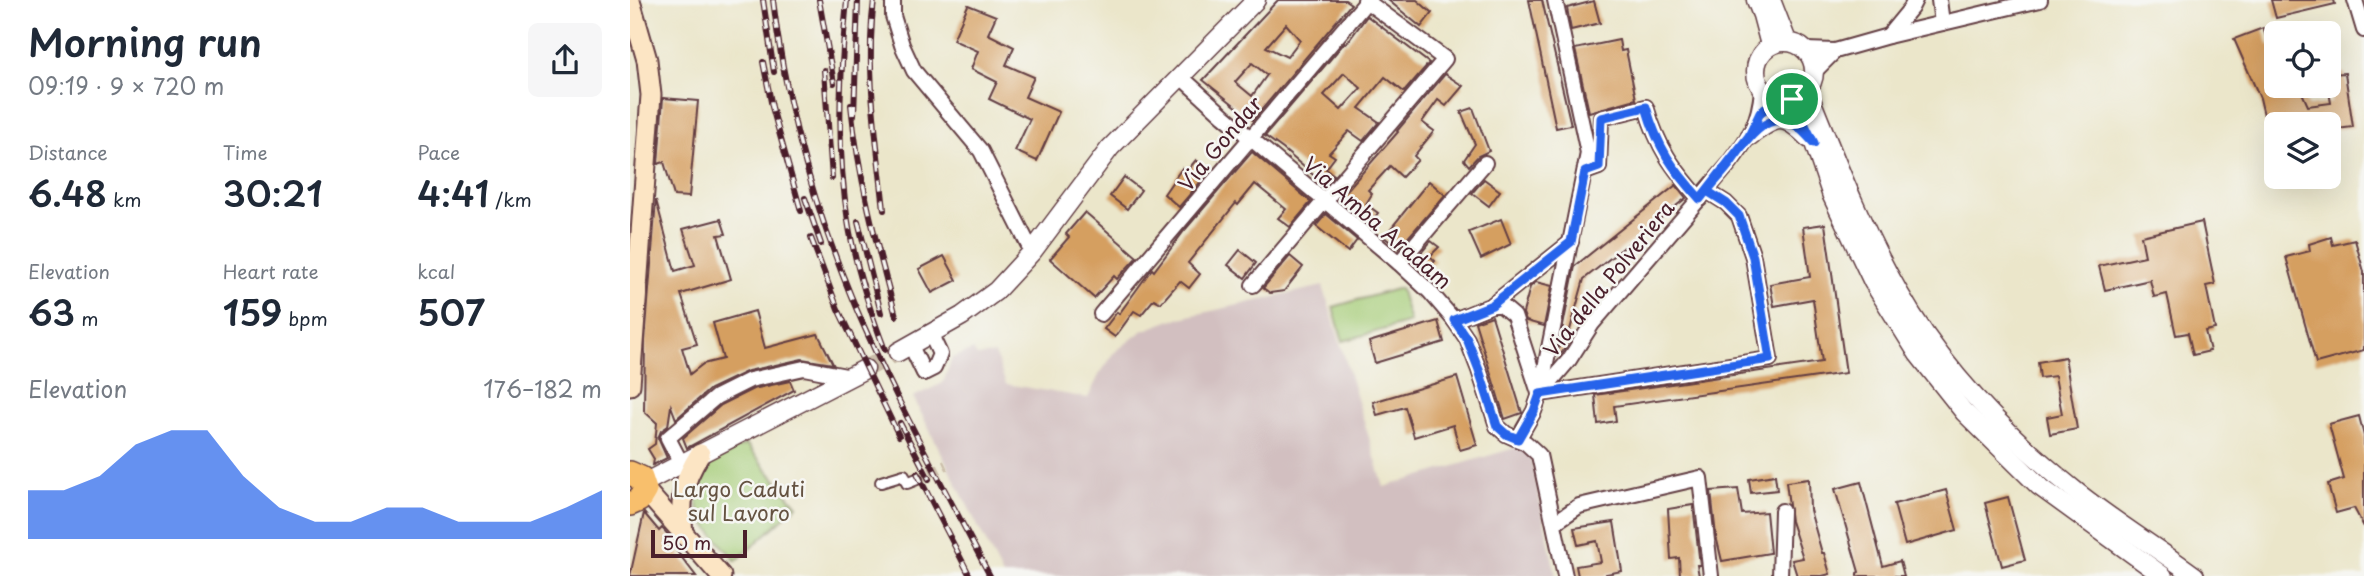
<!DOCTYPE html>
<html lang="en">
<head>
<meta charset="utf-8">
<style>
	:root { --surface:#fff; --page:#f6f6f7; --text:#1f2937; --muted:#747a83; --accent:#2563eb }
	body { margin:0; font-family:"Playpen Sans",sans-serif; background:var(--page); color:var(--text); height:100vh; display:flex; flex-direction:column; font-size:26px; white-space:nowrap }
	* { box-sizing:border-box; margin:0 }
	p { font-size:23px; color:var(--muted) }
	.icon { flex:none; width:38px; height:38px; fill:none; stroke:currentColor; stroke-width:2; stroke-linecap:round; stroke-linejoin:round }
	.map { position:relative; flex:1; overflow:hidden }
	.details { display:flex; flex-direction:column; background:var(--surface); width:630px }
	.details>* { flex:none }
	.fabs { position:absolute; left:1634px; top:21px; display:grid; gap:14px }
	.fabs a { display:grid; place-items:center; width:77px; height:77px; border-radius:10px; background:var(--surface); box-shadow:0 7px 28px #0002; font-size:35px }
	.scale { position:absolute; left:21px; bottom:18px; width:96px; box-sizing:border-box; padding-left:7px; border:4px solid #4a1f2b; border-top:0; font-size:19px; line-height:24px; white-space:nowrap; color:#4a1f2b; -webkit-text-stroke:5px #f6f6f2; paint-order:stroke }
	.pin { position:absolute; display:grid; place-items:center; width:60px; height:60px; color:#fff; margin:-30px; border:4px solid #fff; border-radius:50%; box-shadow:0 2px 7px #0007 }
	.round { display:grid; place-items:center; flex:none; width:74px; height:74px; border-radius:10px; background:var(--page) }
	.overview { display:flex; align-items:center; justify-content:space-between; height:119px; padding:0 28px }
	h1 { font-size:38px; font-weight:600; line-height:52px }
	.figures { display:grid; grid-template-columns:repeat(3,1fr); gap:10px; height:119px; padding:7px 28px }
	.figures div { display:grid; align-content:center }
	.figures b { font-size:35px; font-weight:600 }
	.figures small { font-size:19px; font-weight:400 }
	.figures p { font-size:19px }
	.chart { height:196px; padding:14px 28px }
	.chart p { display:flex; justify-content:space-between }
	.chart svg { width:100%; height:126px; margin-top:7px; fill:var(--accent); opacity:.7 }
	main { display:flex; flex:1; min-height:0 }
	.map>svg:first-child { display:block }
</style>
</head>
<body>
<main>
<section class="details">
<div class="overview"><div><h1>Morning run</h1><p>09:19 · 9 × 720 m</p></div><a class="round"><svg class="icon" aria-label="share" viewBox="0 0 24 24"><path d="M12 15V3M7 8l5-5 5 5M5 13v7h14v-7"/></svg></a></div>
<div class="figures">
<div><p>Distance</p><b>6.48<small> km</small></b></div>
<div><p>Time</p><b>30:21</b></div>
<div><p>Pace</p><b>4:41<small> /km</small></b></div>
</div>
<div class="figures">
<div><p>Elevation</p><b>63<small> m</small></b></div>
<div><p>Heart rate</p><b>159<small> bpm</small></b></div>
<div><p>kcal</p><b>507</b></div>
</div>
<div class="chart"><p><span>Elevation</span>176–182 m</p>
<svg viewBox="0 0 160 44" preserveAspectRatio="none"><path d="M0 44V27L10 27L20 22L30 11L40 6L50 6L60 22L70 33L80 38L90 38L100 33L110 33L120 38L130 38L140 38L150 33L160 27V44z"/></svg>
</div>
</section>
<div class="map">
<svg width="1734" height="576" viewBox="0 0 1734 576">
	<rect width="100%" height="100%" fill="#f6f6f2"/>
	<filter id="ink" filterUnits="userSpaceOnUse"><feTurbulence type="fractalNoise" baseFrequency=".0143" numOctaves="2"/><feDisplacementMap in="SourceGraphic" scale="14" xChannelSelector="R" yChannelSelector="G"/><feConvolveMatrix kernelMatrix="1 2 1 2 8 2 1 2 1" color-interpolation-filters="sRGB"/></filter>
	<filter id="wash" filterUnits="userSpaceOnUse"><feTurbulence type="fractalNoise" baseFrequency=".00686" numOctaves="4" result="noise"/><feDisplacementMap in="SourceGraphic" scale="28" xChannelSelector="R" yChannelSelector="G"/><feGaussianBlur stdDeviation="1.57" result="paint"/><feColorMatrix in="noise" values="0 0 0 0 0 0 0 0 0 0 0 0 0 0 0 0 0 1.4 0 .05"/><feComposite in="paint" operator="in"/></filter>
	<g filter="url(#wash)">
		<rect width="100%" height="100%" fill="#ebe6ca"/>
		<polygon fill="#d2bfc0" points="693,286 754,487 888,447 895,448 900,454 926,576 373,576 283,397 313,383 322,358 343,350 347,356 365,354 376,384 458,398 469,375 485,352 512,331 541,320"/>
		<g fill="#a5cc77" stroke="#787651" stroke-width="2">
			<polygon points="770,288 780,322 713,341 703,307"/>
			<path d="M116,444l51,62 -61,55c-20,-24 -48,-47 -37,-81 2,-7 7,-15 12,-19 10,-7 25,-12 35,-17z"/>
		</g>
		<g id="blocks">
			<g fill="#d59f61" fill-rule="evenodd">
				<path d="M648,0h67l6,4 -98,116 -50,-40zM656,24l14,16 -13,17 -21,-10zM622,63l15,12 -15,21 -17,-14z"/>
				<polygon points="758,0 787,0 802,13 791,27"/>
				<polygon points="899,0 912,0 941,125 926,128"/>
				<polygon points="1641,0 1704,0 1705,4 1646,18"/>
				<polygon points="964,1 970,23 941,30 937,8"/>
				<polygon points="338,5 366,16 358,34 384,47 376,65 404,77 395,97 429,112 407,161 385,151 400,119 359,99 367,82 341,69 348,51 323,40"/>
				<path d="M737,16l62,47 -25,29 -19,-15 -26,31 20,14 -16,19 -14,-10 -20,22 6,4 -9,12 8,6 -9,10 -42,-36 -18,-13 80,-94 2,1zM714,73l17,15 -20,22 -17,-15z"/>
				<polygon points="1633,28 1639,45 1643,44 1647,53 1647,86 1651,86 1652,91 1669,86 1678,106 1701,103 1698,86 1699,74 1715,73 1723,127 1699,130 1699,124 1647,124 1647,134 1637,128 1630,98 1604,39"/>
				<polygon points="989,40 991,51 996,50 1006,99 959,112 945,49"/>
				<polygon points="815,74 833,86 816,106 808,100 792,122 804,131 784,156 788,160 772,177 760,166 738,190 742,194 736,204 748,213 741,222 710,198 768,132 767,131"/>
				<polygon points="33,98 68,101 59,197 44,196 34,162 28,164"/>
				<polygon points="843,108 859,151 848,156 839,166 834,160 845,144 831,112"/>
				<polygon points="622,152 681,202 660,227 648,218 656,209 625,184 608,205 606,203 558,263 570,274 559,288 550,281 531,303 524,299 511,315 504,311 485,337 474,329 487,312 489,314 518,274 522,269 524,271 554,231"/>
				<polygon points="566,160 580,171 549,207 534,194 552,168 556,172"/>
				<polygon points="494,177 511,190 497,209 480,196"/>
				<polygon points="854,179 870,191 859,206 842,193"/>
				<polygon points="799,181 815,195 769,248 754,237"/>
				<polygon points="1046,185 1056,198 954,279 935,348 929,357 927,356 945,266"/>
				<polygon points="26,200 45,271 65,265 53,229 91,219 96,234 88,235 101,279 51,294 67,344 52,348 60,374 73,364 93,359 83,323 125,311 135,348 188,334 203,364 172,359 118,371 80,389 46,419 41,406 38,426 31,431 28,438 37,458 23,465 24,459 18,449 25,444 27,423 14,411 15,341"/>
				<polygon points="455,212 507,257 487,279 484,276 464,298 420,259 439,237 436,234"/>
				<polygon points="696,214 727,240 718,252 686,226"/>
				<polygon points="871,219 881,244 851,259 839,232"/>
				<polygon points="1572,222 1585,284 1576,286 1585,329 1575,331 1580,351 1563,355 1558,333 1546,335 1537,294 1524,297 1520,280 1475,290 1469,266 1515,256 1511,236"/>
				<polygon points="1195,224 1216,373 984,406 986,421 968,424 965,395 1192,362 1183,299 1144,306 1140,284 1180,277 1173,227"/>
				<polygon points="1701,237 1703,245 1725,240 1734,272 1734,350 1686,363 1656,257 1680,251 1679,244"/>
				<polygon points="801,241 809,247 800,256 805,261 796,270 785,260"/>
				<polygon points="610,250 626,263 615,278 598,265"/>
				<polygon points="314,256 327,280 302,293 289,269"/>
				<polygon points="660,256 673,267 654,291 640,293 633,288"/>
				<polygon points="906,282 922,286 914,326 896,321 893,313 900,287"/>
				<polygon points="862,316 892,413 875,419 845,322"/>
				<polygon points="808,321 814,342 745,363 739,342"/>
				<polygon points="1435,357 1447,429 1420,434 1417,417 1432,414 1425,376 1410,378 1408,362"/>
				<polygon points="827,377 847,445 830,450 823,425 784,437 775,407 747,415 743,402"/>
				<polygon points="160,381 164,390 57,448 53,438 91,405 123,389"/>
				<polygon points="1729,416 1734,436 1734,527 1724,508 1706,513 1698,484 1714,479 1699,424"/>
				<polygon points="1145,475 1147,490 1121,493 1119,479"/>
				<polygon points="1179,479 1180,510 1192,553 1194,553 1200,574 1192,576 1167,576 1162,560 1173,558 1161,521 1156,482"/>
				<polygon points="1231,482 1253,566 1270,561 1274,576 1227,576 1227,573 1229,572 1205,489"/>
				<polygon points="1108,489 1112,514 1136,512 1140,553 1092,561 1086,536 1081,491"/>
				<polygon points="1316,490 1327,530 1275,545 1264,504"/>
				<polygon points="1378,497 1395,560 1372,566 1355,503"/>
				<polygon points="1063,505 1070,565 1067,565 1069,576 1050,576 1049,558 1041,559 1038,509"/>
				<polygon points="14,513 29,531 32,528 42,539 39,541 66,576 0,576"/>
				<polygon points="984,522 992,571 976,574 976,576 948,576 946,566 971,562 967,541 948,545 944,528"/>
			</g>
		</g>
	</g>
	<g filter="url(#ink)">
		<use href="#blocks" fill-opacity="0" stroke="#623d43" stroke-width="2"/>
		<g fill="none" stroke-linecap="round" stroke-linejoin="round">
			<polyline stroke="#cbbeaa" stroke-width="10" stroke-dasharray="10 5" stroke-linecap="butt" points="287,479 316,465"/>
			<polyline stroke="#cbbeaa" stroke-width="18" stroke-dasharray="18 9" stroke-linecap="butt" points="235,369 268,352"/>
			<defs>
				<polyline id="pedestrian" points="251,482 274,475 277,483 287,479"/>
				<g id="minor">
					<polyline points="263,0 263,16 272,45 284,71 351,151 402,252"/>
					<polyline points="1309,0 1312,23"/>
					<polyline points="1725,0 1734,30"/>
					<polyline points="1258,36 1281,8 1285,0"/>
					<polyline points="1176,50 1205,51 1258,36 1410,0"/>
					<polyline points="1184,72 1205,51"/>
					<polyline points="550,76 594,116 769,263 800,292 824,320 837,339 849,370 867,426 876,434 896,443 909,455 935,576"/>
					<polyline points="1130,113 1147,99"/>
					<path d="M955,172l14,-5 2,-49 45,-11c12,41 26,60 54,92"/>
					<polyline points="769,263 855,163"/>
					<polyline points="623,285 815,59 735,0"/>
					<polyline points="862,305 941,242"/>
					<polyline points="471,314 738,0"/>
					<polyline points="824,320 862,305 871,305 884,316 909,393"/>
					<polyline points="281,346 294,373 304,368 310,354 301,335"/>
					<polyline points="910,393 958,153 925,0"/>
					<polyline points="910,394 1140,359 1123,257 1109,216 1096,203 1077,191"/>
					<path d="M888,439l16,-28 6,-17 29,-34 23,-36 138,-161c19,-26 29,-39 32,-73"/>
					<polyline points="51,463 38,438 86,397 120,380 174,368 221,377"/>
					<polyline points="924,523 949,506 1070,478 1081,576"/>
					<polyline points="1150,576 1152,511"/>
				</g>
				<g id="tertiary">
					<polyline points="1126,0 1132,15 1140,45"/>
					<polyline points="1141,0 1157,41"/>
					<circle cx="1155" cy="71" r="29"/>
					<path d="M1177,90c28,69 55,139 92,203 44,78 110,145 179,200 38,30 79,55 117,83"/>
					<polyline points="1162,99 1184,143 1202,196 1243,282 1288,354 1334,412 1409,486 1533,576"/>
					<path d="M1120,136c27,-20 33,-23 58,2"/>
					<polyline points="268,352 332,316 366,291 402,252 480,148 626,0"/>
					<polyline points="14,483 235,369"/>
				</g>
				<g id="secondary">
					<polyline points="0,1 17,60 21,95 0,385"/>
					<polyline points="15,490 91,576"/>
					<path d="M53,535c-3,-35 -2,-51 17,-81"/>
				</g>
				<polyline id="primary" points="0,473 11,478 15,490 9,500 0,504"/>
			</defs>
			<use href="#pedestrian" stroke="#623d43" stroke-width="14"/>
			<use href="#minor" stroke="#623d43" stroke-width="18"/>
			<use href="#tertiary" stroke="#623d43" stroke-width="21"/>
			<use href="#secondary" stroke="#623d43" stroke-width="23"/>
			<use href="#primary" stroke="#623d43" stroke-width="26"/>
			<use href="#pedestrian" stroke="#fff" stroke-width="10"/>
			<use href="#minor" stroke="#fff" stroke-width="14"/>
			<use href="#tertiary" stroke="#fff" stroke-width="18"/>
			<use href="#secondary" stroke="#fce5c4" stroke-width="19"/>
			<use href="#primary" stroke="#f8bf6c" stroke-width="23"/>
			<defs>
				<g id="rail">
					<polyline points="133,0 144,72"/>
					<path d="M143,0c12,102 39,201 78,296 40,96 91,188 139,280"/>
					<polyline points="189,0 204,83"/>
					<path d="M217,0c-7,73 -11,148 1,221 7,45 21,87 37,129"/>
					<path d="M244,0c-9,70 3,141 10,210"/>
					<polyline points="133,62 142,107 171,211"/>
					<polyline points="194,70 202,178"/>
					<path d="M221,105c7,72 26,141 45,211"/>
					<polyline points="224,115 228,0"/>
					<polyline points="175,198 191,244"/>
					<polyline points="228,221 251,313"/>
					<polyline points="181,238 208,309 269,436"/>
					<polyline points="270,423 299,479"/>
					<polyline points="287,473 340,576"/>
				</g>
			</defs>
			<use href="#rail" stroke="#4a1f2b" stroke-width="6"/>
			<use href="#rail" stroke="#f6f6f2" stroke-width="3.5" stroke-dasharray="10" stroke-linecap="butt"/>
		</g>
	</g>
	<g fill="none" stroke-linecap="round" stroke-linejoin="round" filter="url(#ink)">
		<defs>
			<path id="route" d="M1162,99h-15l-17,14 -11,23 -49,63c-28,-31 -42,-51 -54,-92l-45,11 -2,49 -14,5 -14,70 -79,63 -38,15 13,19 12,31 18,56 9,8 12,5 16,-28 6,-17 230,-35 -17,-102 -14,-41 -13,-13 -19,-12c8,-10 17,-19 25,-30 12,-17 32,-49 58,-39 10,4 17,14 24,21l-22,-44"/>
		</defs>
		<use href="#route" stroke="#fff" stroke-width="14"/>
		<use href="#route" stroke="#2563eb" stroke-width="9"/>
	</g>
	<g text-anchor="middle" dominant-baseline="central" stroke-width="5" stroke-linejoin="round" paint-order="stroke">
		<g font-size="21" fill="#4a1f2b" stroke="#f6f6f2">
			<text transform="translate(589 143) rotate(-50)">Via Gondar</text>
			<text transform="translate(748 222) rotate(41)">Via Amba Aradam</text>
			<text transform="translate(978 278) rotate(-51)">Via della Polveriera</text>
		</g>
		<g font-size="21" fill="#655342" stroke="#f6f6f2">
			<text x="109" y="488">Largo Caduti<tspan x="109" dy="24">sul Lavoro</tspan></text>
		</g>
	</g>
</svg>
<div class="fabs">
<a><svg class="icon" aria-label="locate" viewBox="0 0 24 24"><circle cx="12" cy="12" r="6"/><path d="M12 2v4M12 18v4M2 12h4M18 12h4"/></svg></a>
<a><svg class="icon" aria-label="layers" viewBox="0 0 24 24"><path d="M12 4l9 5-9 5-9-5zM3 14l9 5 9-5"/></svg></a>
</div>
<div class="scale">50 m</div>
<div class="pin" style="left:1162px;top:99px;background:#1e9e55"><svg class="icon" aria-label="arrive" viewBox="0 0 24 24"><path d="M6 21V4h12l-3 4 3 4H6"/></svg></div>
</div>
</main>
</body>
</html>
